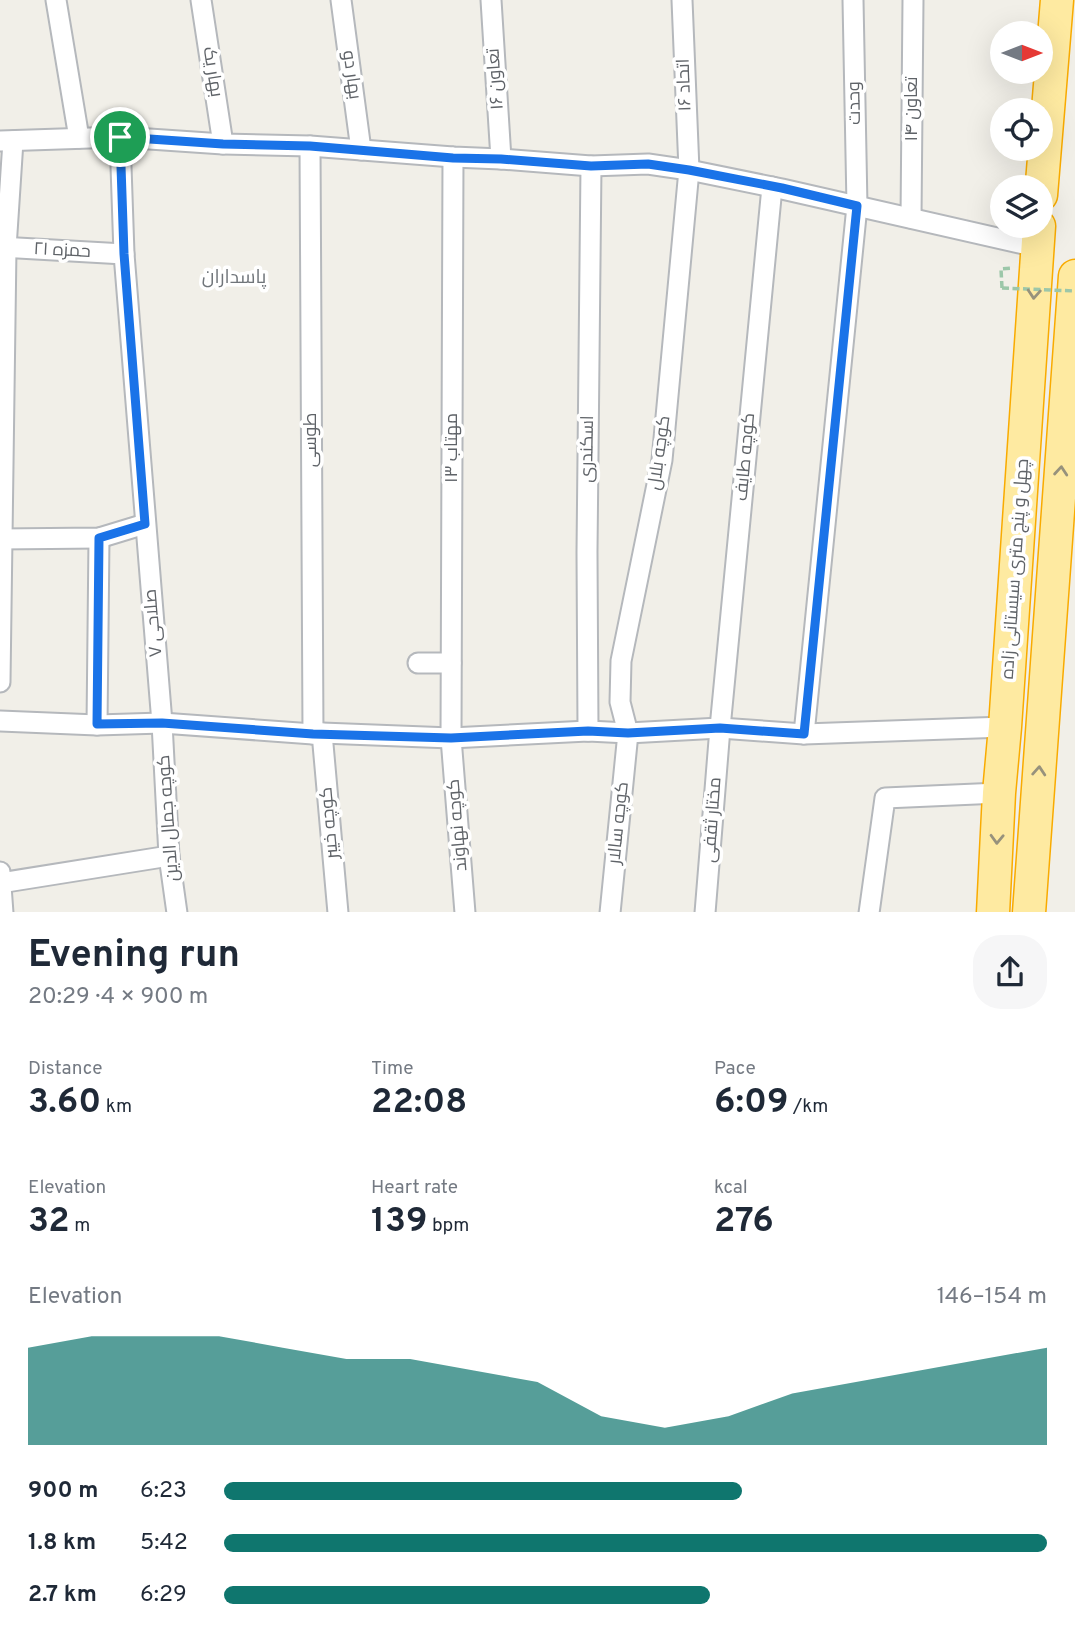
<!DOCTYPE html>
<html lang="en">
<head>
<meta charset="utf-8">
<style>
	:root { --surface:#fff; --page:#f6f6f7; --text:#1f2937; --muted:#747a83; --accent:#0f766e }
	body { margin:0; font-family:Overpass,Cairo,sans-serif; background:var(--page); color:var(--text); height:100vh; display:flex; flex-direction:column; font-size:26px; white-space:nowrap }
	* { box-sizing:border-box; margin:0 }
	p { font-size:23px; color:var(--muted) }
	.icon { flex:none; width:38px; height:38px; fill:none; stroke:currentColor; stroke-width:2; stroke-linecap:round; stroke-linejoin:round }
	.map { position:relative; height:912px; overflow:hidden }
	.side { display:flex; flex-direction:column; background:var(--surface); flex:1 }
	.side>* { flex:none }
	.needle { width:46px; rotate:90deg }
	.tools { position:absolute; left:990px; top:21px; display:grid; gap:14px }
	.tools a { display:grid; place-items:center; width:63px; height:63px; border-radius:50%; background:var(--surface); box-shadow:0 7px 28px #0002; font-size:35px }
	.pin { position:absolute; display:grid; place-items:center; width:60px; height:60px; color:#fff; margin:-30px; border:4px solid #fff; border-radius:50%; box-shadow:0 2px 7px #0007 }
	.round { display:grid; place-items:center; flex:none; width:74px; height:74px; border-radius:28px; background:var(--page) }
	.head { display:flex; align-items:center; justify-content:space-between; height:119px; padding:0 28px }
	h1 { font-size:38px; font-weight:700; line-height:52px }
	.figures { display:grid; grid-template-columns:repeat(3,1fr); gap:10px; height:119px; padding:7px 28px }
	.figures div { display:grid; align-content:center }
	.figures b { font-size:35px; font-weight:700 }
	.figures small { font-size:19px; font-weight:400 }
	.figures p { font-size:19px }
	.chart { height:196px; padding:14px 28px }
	.chart p { display:flex; justify-content:space-between }
	.chart svg { width:100%; height:126px; margin-top:7px; fill:var(--accent); opacity:.7 }
	ul { padding:0 28px; list-style:none; font-size:23px }
	li { display:grid; grid-template-columns:112px 84px 1fr; align-items:center; height:52px }
	li i { height:18px; border-radius:9px; background:var(--accent) }
	.map>svg:first-child { display:block }
</style>
</head>
<body>
<div class="map">
<svg width="1075" height="913" viewBox="0 0 1075 913">
	<rect width="100%" height="100%" fill="#f1efe8"/>
	<g fill="none" stroke-linecap="round" stroke-linejoin="round">
		<defs>
			<g id="minor">
				<polyline points="56,0 79,138"/>
				<polyline points="201,0 223,144"/>
				<polyline points="341,0 361,150"/>
				<polyline points="491,0 501,159"/>
				<polyline points="120,137 124,254 162,723 169,856 177,913"/>
				<polyline points="0,141 120,137 223,144 310,146 453,157 501,159 591,166 648,164 689,170 782,189 1037,247"/>
				<polyline points="310,146 313,734"/>
				<polyline points="453,157 451,738 465,913"/>
				<polyline points="911,218 913,0"/>
				<polyline points="0,247 124,254"/>
				<polyline points="0,539 99,538 145,524"/>
				<polyline points="418,663 451,663"/>
				<polyline points="0,682 6,248 13,141"/>
				<polyline points="0,721 97,725 162,723 313,734 322,733 451,738 588,731 628,733 720,728 804,734 1005,727"/>
				<polyline points="97,725 99,538"/>
				<polyline points="588,731 587,552 591,166"/>
				<polyline points="322,733 338,913"/>
				<polyline points="804,734 857,206 853,0"/>
				<polyline points="0,872 3,913"/>
				<polyline points="0,883 169,856"/>
				<polyline points="610,913 628,733 620,702 621,661 662,460 689,170 682,0"/>
				<polyline points="705,913 720,728 772,187"/>
				<polyline points="869,913 885,798 999,793"/>
			</g>
			<g id="trunk">
				<polyline points="1041,195 1057,0"/>
				<polyline points="993,913 999,793 1005,727 1039,226"/>
				<polyline points="1029,913 1075,276"/>
			</g>
		</defs>
		<use href="#minor" stroke="#b5b8bc" stroke-width="23"/>
		<use href="#trunk" stroke="#f9ab00" stroke-width="35"/>
		<polyline stroke="#9cc7a9" stroke-width="3.5" stroke-dasharray="7 3.5" stroke-linecap="butt" points="1002,288 1001,269 1013,268"/>
		<use href="#minor" stroke="#fff" stroke-width="19"/>
		<use href="#trunk" stroke="#feeaa1" stroke-width="32"/>
		<polyline stroke="#9cc7a9" stroke-width="3.5" stroke-dasharray="7 3.5" stroke-linecap="butt" points="1002,288 1075,291"/>
	</g>
	<defs><path id="oneway-chevron" d="M-2-3.5L2.5 0L-2 3.5" fill="none" stroke-width="1.6" stroke-linecap="round" stroke-linejoin="round" transform="scale(1.75)"/></defs>
	<g stroke="#97927c">
		<use href="#oneway-chevron" transform="translate(1034 294) rotate(94)"/>
		<use href="#oneway-chevron" transform="translate(1061 471) rotate(-85)"/>
		<use href="#oneway-chevron" transform="translate(1039 771) rotate(-86)"/>
		<use href="#oneway-chevron" transform="translate(997 839) rotate(92)"/>
	</g>
	<g fill="none" stroke-linecap="round" stroke-linejoin="round">
		<defs>
			<polygon id="route" points="120,137 223,144 310,146 453,158 501,159 591,166 648,164 689,170 782,188 857,206 804,734 720,728 628,733 588,731 451,738 313,734 162,723 97,724 99,538 145,524 124,254"/>
		</defs>
		<use href="#route" stroke="#fff" stroke-width="14"/>
		<use href="#route" stroke="#1a73e8" stroke-width="9"/>
	</g>
	<g text-anchor="middle" dominant-baseline="central" stroke-width="7" stroke-linejoin="round" paint-order="stroke">
		<g font-size="18" fill="#5f6368" stroke="#fff">
			<text transform="translate(212 72) rotate(81)">بهار یک</text>
			<text transform="translate(351 75) rotate(82)">بهار دو</text>
			<text transform="translate(496 79) rotate(-94)">تعاون ۱۶</text>
			<text transform="translate(685 85) rotate(-92)">اتحاد ۱۶</text>
			<text transform="translate(855 103) rotate(-91)">وحدت</text>
			<text transform="translate(912 109) rotate(-90)">تعاون ۱۴</text>
			<text transform="translate(62 251) rotate(3)">حمزه ۲۱</text>
			<text transform="translate(311 440) rotate(-90)">طوسی</text>
			<text transform="translate(452 448) rotate(-90)">مهتاب ۱۳</text>
			<text transform="translate(588 449) rotate(-89)">اسکندری</text>
			<text transform="translate(660 453) rotate(-82)">کوچه بلال</text>
			<text transform="translate(746 457) rotate(-85)">کوچه طایف</text>
			<text transform="translate(1016 569) rotate(-86)">چهل و پنج متری سیستانی زاده</text>
			<text transform="translate(154 623) rotate(-95)">صلاحی ۷</text>
			<text transform="translate(169 818) rotate(-94)">کوچه جمال الدین</text>
			<text transform="translate(713 820) rotate(-86)">مختار ثقفی</text>
			<text transform="translate(330 823) rotate(-95)">کوچه خیبر</text>
			<text transform="translate(619 823) rotate(-84)">کوچه سالار</text>
			<text transform="translate(458 825) rotate(-95)">کوچه نهاوند</text>
		</g>
		<g font-size="19" fill="#70757a" stroke="#fff">
			<text x="234" y="278">پاسداران</text>
		</g>
	</g>
</svg>
<div class="tools">
<a><svg class="needle" viewBox="-14 -14 28 28"><path d="M0-13l5 13h-10z" fill="#e53935"/><path d="M0 13l5-13h-10z" fill="#747a83"/></svg></a>
<a><svg class="icon" aria-label="locate" viewBox="0 0 24 24"><circle cx="12" cy="12" r="6"/><path d="M12 2v4M12 18v4M2 12h4M18 12h4"/></svg></a>
<a><svg class="icon" aria-label="layers" viewBox="0 0 24 24"><path d="M12 4l9 5-9 5-9-5zM3 14l9 5 9-5"/></svg></a>
</div>
<div class="pin" style="left:120px;top:137px;background:#1e9e55"><svg class="icon" aria-label="arrive" viewBox="0 0 24 24"><path d="M6 21V4h12l-3 4 3 4H6"/></svg></div>
</div>
<section class="side">
<div class="head"><div><h1>Evening run</h1><p>20:29 · 4 × 900 m</p></div><a class="round"><svg class="icon" aria-label="share" viewBox="0 0 24 24"><path d="M12 15V3M7 8l5-5 5 5M5 13v7h14v-7"/></svg></a></div>
<div class="figures">
<div><p>Distance</p><b>3.60<small> km</small></b></div>
<div><p>Time</p><b>22:08</b></div>
<div><p>Pace</p><b>6:09<small> /km</small></b></div>
</div>
<div class="figures">
<div><p>Elevation</p><b>32<small> m</small></b></div>
<div><p>Heart rate</p><b>139<small> bpm</small></b></div>
<div><p>kcal</p><b>276</b></div>
</div>
<div class="chart"><p><span>Elevation</span>146–154 m</p>
<svg viewBox="0 0 160 44" preserveAspectRatio="none"><path d="M0 44V10L10 6L20 6L30 6L40 10L50 14L60 14L70 18L80 22L90 34L100 38L110 34L120 26L130 22L140 18L150 14L160 10V44z"/></svg>
</div>
<ul>
<li><b>900 m</b>6:23<i style="width:63%"></i></li>
<li><b>1.8 km</b>5:42<i style="width:100%"></i></li>
<li><b>2.7 km</b>6:29<i style="width:59%"></i></li>
</ul>
</section>
</body>
</html>
